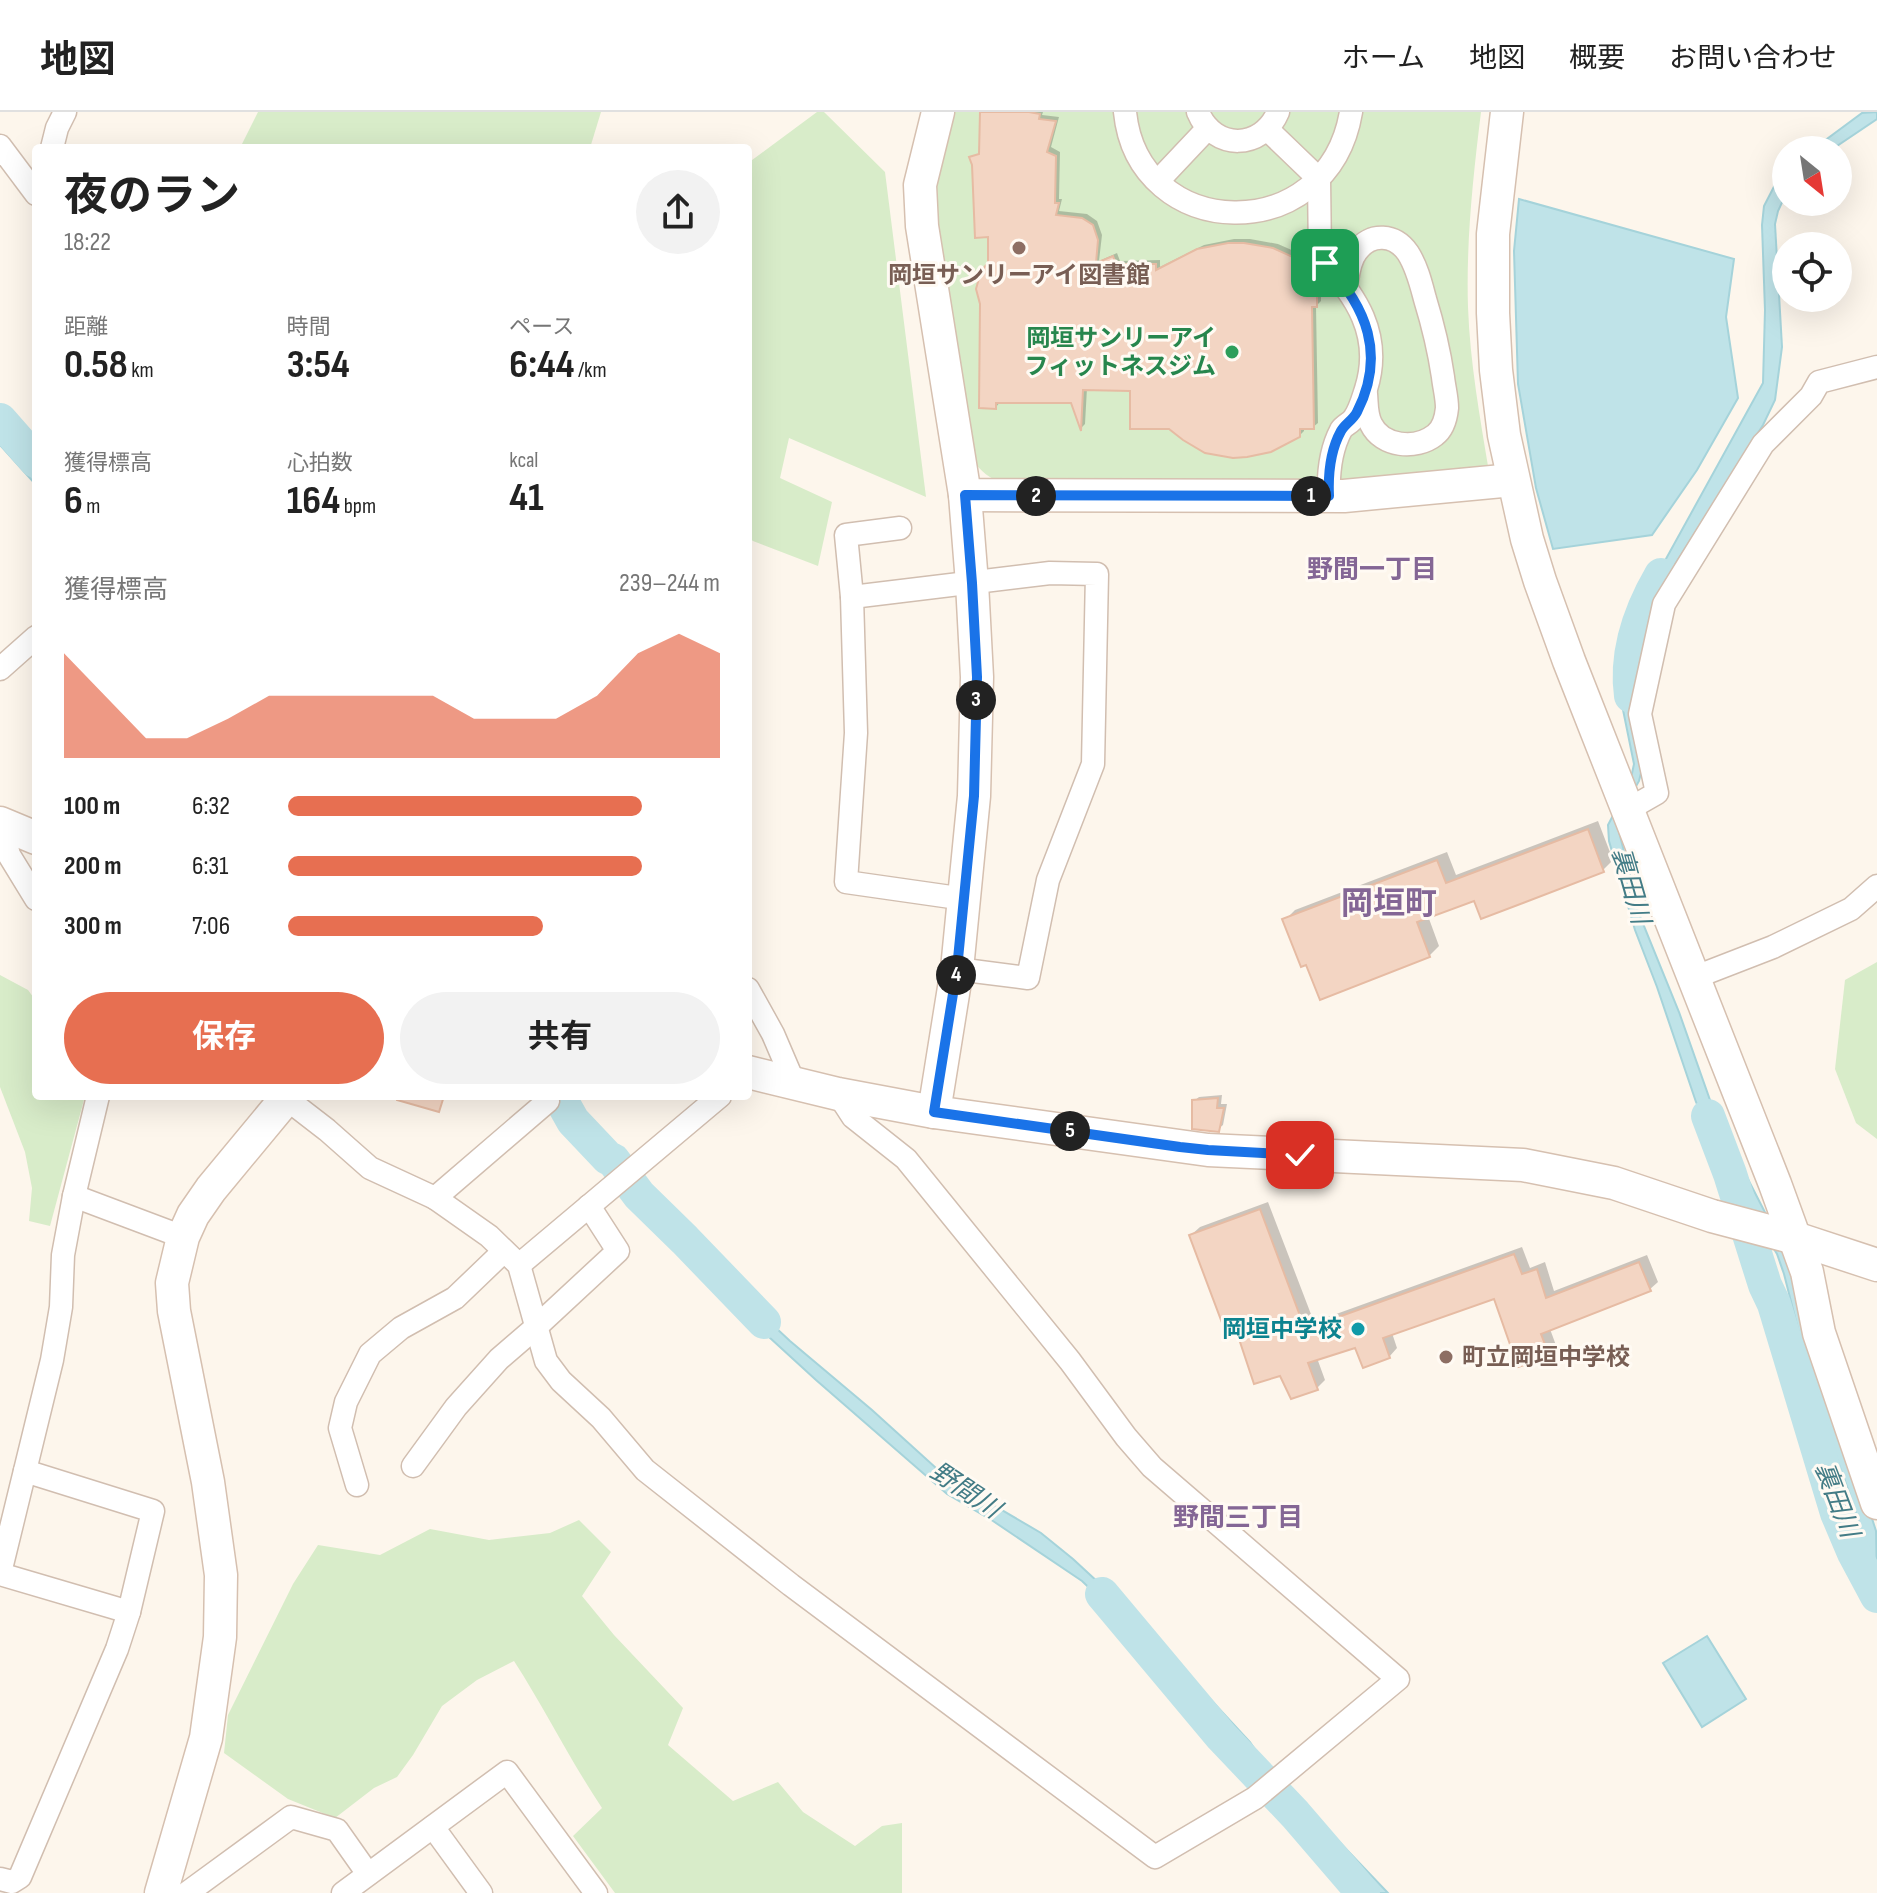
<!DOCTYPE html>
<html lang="ja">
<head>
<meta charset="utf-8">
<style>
	:root { --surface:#fff; --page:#f2f2f2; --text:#222; --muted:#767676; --line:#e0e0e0; --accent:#e76f51 }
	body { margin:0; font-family:"Sofia Sans Condensed","Noto Sans JP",sans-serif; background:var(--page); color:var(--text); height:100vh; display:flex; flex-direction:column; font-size:30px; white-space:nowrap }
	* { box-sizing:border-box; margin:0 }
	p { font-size:26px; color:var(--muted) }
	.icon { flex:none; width:44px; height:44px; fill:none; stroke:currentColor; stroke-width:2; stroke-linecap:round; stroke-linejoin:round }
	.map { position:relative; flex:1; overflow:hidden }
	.panel { position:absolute; left:32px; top:32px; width:720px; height:956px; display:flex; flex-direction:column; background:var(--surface); border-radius:8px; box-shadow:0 8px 32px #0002 }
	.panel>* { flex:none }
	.needle { width:52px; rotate:150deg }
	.buttons { position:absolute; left:1772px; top:24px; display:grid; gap:16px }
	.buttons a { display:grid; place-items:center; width:80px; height:80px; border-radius:50%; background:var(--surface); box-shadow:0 8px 32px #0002; font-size:40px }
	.pin { position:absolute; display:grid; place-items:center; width:68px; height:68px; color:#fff; margin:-34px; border-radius:16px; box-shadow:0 4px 12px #0006 }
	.km { position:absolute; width:40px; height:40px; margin:-20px; border-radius:50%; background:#222; color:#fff; font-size:22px; line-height:40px; text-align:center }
	.round { display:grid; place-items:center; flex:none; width:84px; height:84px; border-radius:42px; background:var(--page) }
	.head { display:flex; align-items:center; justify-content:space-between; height:136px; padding:0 32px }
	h1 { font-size:44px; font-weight:700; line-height:60px }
	.metrics { display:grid; grid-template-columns:repeat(3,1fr); gap:12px; height:136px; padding:8px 32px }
	.metrics div { display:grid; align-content:center }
	.metrics b { font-size:40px; font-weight:700 }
	.metrics small { font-size:22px; font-weight:400 }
	.metrics p { font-size:22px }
	.chart { height:224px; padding:16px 32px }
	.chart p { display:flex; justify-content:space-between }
	.chart svg { width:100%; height:144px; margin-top:8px; fill:var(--accent); opacity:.7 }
	.primary-button { display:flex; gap:16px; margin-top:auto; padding:16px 32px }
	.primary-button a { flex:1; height:92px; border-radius:48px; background:var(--accent); color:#fff; font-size:32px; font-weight:700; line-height:92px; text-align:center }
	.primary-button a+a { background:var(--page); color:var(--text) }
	ul { padding:0 32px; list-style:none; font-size:26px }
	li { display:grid; grid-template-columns:128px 96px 1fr; align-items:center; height:60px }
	li i { height:20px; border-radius:10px; background:var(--accent) }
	header { display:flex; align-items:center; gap:48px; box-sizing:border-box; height:112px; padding:0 40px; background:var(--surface); border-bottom:2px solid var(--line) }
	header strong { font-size:38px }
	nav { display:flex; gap:44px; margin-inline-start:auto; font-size:28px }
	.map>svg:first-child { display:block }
</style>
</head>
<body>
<header>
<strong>地図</strong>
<nav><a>ホーム</a><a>地図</a><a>概要</a><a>お問い合わせ</a></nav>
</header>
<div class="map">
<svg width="1877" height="1781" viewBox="0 0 1877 1781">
	<rect width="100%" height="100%" fill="#fdf6ec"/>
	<g fill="#d8ecc9">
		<polygon points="258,0 601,0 590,36 240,36"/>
		<polygon points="817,0 824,0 885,60 926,385 789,326 780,366 832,390 818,454 753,429 748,425 748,51"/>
		<path d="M949,0h532c-8,65 -15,130 -13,195 2,56 12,110 21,165l-128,13 -356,-1c-16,-6 -24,-12 -33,-25l-41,-254z"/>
		<polygon points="1877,850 1877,1027 1856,1011 1835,957 1845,868"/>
		<polygon points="0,863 28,878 36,889 36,984 85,984 50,1114 29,1109 32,1076 25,1040 0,975"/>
		<path d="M579,1408l32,32 -29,44 32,39 69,73 -15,37 65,56 45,-19 25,30 52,34 27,-20 20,-3v70h-287l-42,-57 29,-28c-32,-48 -57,-99 -88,-147l-37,19 -35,26 -29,49 -16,22 -23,11 -39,30 -47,-19 -64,-46 4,-38 65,-131 25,-39 62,10 50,-26 59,11 61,-7z"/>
	</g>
	<g fill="#bfe3e8" stroke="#a5d3da" stroke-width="2">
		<polygon points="1877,0 1877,7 1831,38 1812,38 1862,1"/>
		<polygon points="1786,59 1786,82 1778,99 1775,112 1782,235 1775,288 1763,313 1657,481 1633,578 1634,604 1643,653 1639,669 1625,694 1618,716 1630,763 1635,792 1679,900 1716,1005 1790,1149 1876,1419 1877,1467 1849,1380 1817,1292 1784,1162 1777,1142 1746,1090 1731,1058 1712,1025 1696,990 1657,875 1635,818 1609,729 1608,713 1630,671 1634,652 1621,588 1625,559 1638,524 1646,483 1763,271 1765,198 1762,113 1764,94 1779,65"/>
		<polygon points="1519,87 1734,147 1726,205 1738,286 1697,358 1652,423 1553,437 1536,376 1518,272 1514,139"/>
		<polygon points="0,315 36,356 36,373 0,333"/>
		<polygon points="556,984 564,984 589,1018 637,1070 671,1118 716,1164 744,1186 790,1229 872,1298 936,1356 978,1384 1041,1421 1073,1447 1126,1496 1250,1630 1265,1652 1388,1781 1372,1781 1303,1707 1282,1688 1151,1535 1082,1469 993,1409 947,1382 816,1268 701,1163 586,1027"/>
		<polygon points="1707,1524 1746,1587 1702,1615 1663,1551"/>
	</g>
	<g fill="#0003">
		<polygon points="982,0 1043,0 1042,3 1059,5 1051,35 1060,40 1059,87 1062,87 1059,99 1087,102 1097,109 1102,123 1099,149 1117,141 1120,149 1160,148 1160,155 1204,133 1234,127 1250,127 1278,132 1312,147 1309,155 1321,161 1321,189 1316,194 1318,311 1313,315 1304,315 1304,319 1299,324 1132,277 1087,276 1085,312 1082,315 1072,289 1001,289 996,295 990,123 972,46 981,40"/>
		<polygon points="1598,709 1613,748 1603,758 1475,786 1428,804 1439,834 1429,844 1307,850 1285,808 1295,798 1447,740 1456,763"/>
		<polygon points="1222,983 1221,992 1227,992 1223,1013 1218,1017 1194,989 1199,985"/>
		<polygon points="1268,1090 1314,1210 1522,1135 1530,1156 1545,1150 1554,1179 1647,1143 1658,1170 1649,1178 1550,1217 1557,1236 1549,1244 1495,1185 1392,1221 1397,1236 1389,1245 1356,1234 1317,1246 1325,1268 1317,1276 1282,1261 1238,1218 1191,1123 1200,1115"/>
	</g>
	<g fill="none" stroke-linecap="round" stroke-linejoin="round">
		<g stroke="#bfe3e8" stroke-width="34">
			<polyline points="0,308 36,349"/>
			<path d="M1631,584c-6,-43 9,-85 30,-121"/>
			<polyline points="559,984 573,1009 608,1046 613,1048 639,1083 685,1128 764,1210"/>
			<polyline points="1708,1004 1730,1062 1765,1173 1774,1192 1837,1401 1854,1441 1877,1484"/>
			<polyline points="1102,1482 1221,1624 1295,1702 1363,1781"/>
		</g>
	</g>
	<g fill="#f3d5c3" stroke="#e6bba3" stroke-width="2">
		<polygon points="980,0 1029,0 1040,2 1039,7 1056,9 1047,40 1056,44 1055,91 1059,91 1056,103 1082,106 1093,113 1098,128 1096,151 1113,144 1116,152 1156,152 1156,158 1197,137 1228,131 1244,131 1273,136 1308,152 1306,159 1317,165 1317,195 1312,195 1314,317 1300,317 1300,325 1271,340 1247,345 1233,346 1205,341 1183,328 1169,317 1130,317 1130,279 1083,278 1081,319 1071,291 996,291 996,297 979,296 980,192 976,177 981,159 988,151 988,125 975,126 972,53 969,45 979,42"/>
		<polygon points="1588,717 1604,760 1481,807 1474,789 1417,810 1430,845 1320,888 1306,853 1301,855 1282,807 1437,748 1446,771"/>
		<polygon points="397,984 444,984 439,1000 397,988"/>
		<polygon points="1218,986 1217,996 1224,996 1219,1020 1192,1017 1192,988"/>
		<polygon points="1260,1097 1305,1217 1514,1142 1522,1162 1537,1157 1546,1186 1639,1150 1651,1179 1541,1222 1550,1245 1518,1255 1494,1187 1383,1226 1390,1246 1363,1256 1355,1236 1308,1251 1318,1278 1291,1287 1280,1264 1254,1272 1237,1221 1227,1224 1189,1123"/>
	</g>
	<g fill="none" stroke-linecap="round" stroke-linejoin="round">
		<defs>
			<g id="street">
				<path d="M1125,0c13,131 203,137 226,0"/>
				<path d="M1198,0c16,39 64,38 80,0"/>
				<path d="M1267,17l52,50 1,78c36,38 63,78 46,132 -3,9 -6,21 -12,29 -3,5 -10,7 -13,12 -11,21 -13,44 -12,66"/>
				<polyline points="0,34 36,82"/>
				<polyline points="52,36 57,16 65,0"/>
				<polyline points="1158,69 1208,16"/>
				<path d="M1346,174c2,-11 3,-25 11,-35 14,-19 38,-17 51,2 9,14 13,31 17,46 8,26 14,51 18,78 1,10 4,20 4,31 -1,10 -4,21 -12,27 -19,15 -53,12 -64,-11 -5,-10 -4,-20 -5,-30"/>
				<polyline points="900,416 846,423 852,485 856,621 846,770 965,787"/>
				<polyline points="852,485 1050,461 1097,462 1093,652 1048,768 1028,866 957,857"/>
				<polyline points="0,557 36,525"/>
				<polyline points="1629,697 1657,681 1640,602 1664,492 1763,332 1811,284 1819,270 1877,255"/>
				<polyline points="1,712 9,743 36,787"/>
				<polyline points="1693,866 1773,835 1851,797 1877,774"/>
				<polyline points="748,877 773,922 794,971"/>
				<polyline points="283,984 327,1018 370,1056 435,1086 489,1124 519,1153 546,1249 561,1269 601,1306 645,1358 791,1473 1155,1745 1255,1686 1398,1567 1152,1355 1126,1325 1070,1249 906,1047 853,1005 838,982"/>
				<polyline points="74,1084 183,1125"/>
				<polyline points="435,1086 548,989 545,984"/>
				<polyline points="519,1153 720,984"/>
				<polyline points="413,1354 456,1295 499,1247 535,1216 618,1139 589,1094"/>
				<polyline points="357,1373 340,1316 346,1290 370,1242 401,1216 455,1186 504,1139"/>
				<polyline points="0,1461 52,1248 61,1195 63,1143 74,1084 98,984"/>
				<polyline points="0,1462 129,1500"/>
				<polyline points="433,1715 481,1781"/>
				<polyline points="0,1767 12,1770 20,1765 117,1537 129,1500 153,1399 25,1359"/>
				<polyline points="187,1781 291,1705 337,1718 368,1762"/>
				<polyline points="343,1781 507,1660 596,1781"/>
			</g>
			<g id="secondary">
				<polyline points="938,0 920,73 922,114 965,383 1344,384 1513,368"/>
				<polyline points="1507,0 1493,122 1493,201 1496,258 1504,323 1527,427 1540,469 1569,549 1775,1072 1807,1160 1819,1221 1877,1391"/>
				<polyline points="0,711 36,726"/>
				<polyline points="748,960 838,982 934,1000 1208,1038 1523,1053 1614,1071 1712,1104 1795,1126 1877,1153"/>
				<polyline points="934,1000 957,857 974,684 977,565 972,471 965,383"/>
				<polyline points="161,1781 206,1626 220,1525 221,1463 208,1370 174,1199 172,1171 183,1125 193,1103 211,1077 288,984"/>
			</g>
		</defs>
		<use href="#street" stroke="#d1beb0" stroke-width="25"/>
		<use href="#secondary" stroke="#d6c0b0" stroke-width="35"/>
		<use href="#street" stroke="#fff" stroke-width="22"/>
		<use href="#secondary" stroke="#fff" stroke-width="32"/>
	</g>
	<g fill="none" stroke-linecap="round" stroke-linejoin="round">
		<defs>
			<path id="route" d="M1300,1043l-92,-5 -28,-3 -246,-35 23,-143 17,-173 3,-119 -5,-94 -7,-88 364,1c-1,-22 1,-45 12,-65 4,-7 12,-11 16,-19 29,-57 10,-105 -32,-149"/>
		</defs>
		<use href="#route" stroke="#fff" stroke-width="16"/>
		<use href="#route" stroke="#1a73e8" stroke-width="10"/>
	</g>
	<g fill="#8d6e63" stroke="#fffaf3" stroke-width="3">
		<circle cx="1019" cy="136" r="8"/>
		<circle cx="1446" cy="1245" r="8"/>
	</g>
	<circle fill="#2e9e5b" stroke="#fffaf3" stroke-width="3" cx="1232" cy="240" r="8"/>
	<circle fill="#0f9aa8" stroke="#fffaf3" stroke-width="3" cx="1358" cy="1217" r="8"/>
	<g text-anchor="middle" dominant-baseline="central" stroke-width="6" stroke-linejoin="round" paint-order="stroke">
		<g font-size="24" font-weight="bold" fill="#785e54" stroke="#fffaf3">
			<text x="1019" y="163">岡垣サンリーアイ図書館</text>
			<text x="1462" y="1245" text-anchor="start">町立岡垣中学校</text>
		</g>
		<g font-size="24" font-weight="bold" fill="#27864d" stroke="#fffaf3" text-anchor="end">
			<text x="1216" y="226">岡垣サンリーアイ<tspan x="1216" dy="28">フィットネスジム</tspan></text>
		</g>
		<g font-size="24" font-weight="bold" fill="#0d838f" stroke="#fffaf3" text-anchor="end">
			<text x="1342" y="1217">岡垣中学校</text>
		</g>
		<g font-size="26" font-weight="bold" fill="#846695" stroke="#fffaf3">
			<text x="1372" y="458">野間一丁目</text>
			<text x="1238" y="1406">野間三丁目</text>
		</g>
		<g font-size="26" font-style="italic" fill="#437c86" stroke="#fffaf3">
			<text transform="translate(1630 774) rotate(74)">裏田川</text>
			<text transform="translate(965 1379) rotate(34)">野間川</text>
			<text transform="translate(1836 1388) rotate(69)">裏田川</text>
		</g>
		<g font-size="32" font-weight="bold" fill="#846695" stroke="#fffaf3">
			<text x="1389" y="792">岡垣町</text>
		</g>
	</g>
</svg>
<div class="buttons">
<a><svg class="needle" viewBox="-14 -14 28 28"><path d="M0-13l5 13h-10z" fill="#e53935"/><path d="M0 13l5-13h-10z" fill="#767676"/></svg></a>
<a><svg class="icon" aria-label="locate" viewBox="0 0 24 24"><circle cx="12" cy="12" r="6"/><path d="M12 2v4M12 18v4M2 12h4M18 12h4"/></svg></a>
</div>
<div class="pin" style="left:1325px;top:151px;background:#1e9e55"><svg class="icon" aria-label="arrive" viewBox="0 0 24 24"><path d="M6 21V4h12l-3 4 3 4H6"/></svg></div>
<div class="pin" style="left:1300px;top:1043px;background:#d93025"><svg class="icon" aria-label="check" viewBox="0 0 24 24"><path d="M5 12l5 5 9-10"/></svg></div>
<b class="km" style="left:1311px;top:384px">1</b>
<b class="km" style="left:1036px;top:384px">2</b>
<b class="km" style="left:976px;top:588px">3</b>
<b class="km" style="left:956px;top:863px">4</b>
<b class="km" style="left:1070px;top:1019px">5</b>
<section class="panel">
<div class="head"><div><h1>夜のラン</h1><p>18:22</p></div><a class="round"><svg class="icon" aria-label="share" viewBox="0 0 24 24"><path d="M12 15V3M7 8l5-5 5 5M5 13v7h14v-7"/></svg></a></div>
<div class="metrics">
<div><p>距離</p><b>0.58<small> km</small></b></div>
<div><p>時間</p><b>3:54</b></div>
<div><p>ペース</p><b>6:44<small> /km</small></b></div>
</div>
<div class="metrics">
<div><p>獲得標高</p><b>6<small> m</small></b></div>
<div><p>心拍数</p><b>164<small> bpm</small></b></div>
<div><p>kcal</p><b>41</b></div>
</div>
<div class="chart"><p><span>獲得標高</span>239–244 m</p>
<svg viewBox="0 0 160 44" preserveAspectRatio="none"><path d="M0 44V12L10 25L20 38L30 38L40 32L50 25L60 25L70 25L80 25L90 25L100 32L110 32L120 32L130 25L140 12L150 6L160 12V44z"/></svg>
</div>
<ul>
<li><b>100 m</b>6:32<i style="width:82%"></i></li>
<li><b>200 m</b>6:31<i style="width:82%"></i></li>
<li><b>300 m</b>7:06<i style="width:59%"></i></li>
</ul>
<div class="primary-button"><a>保存</a><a>共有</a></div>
</section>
</div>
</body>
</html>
